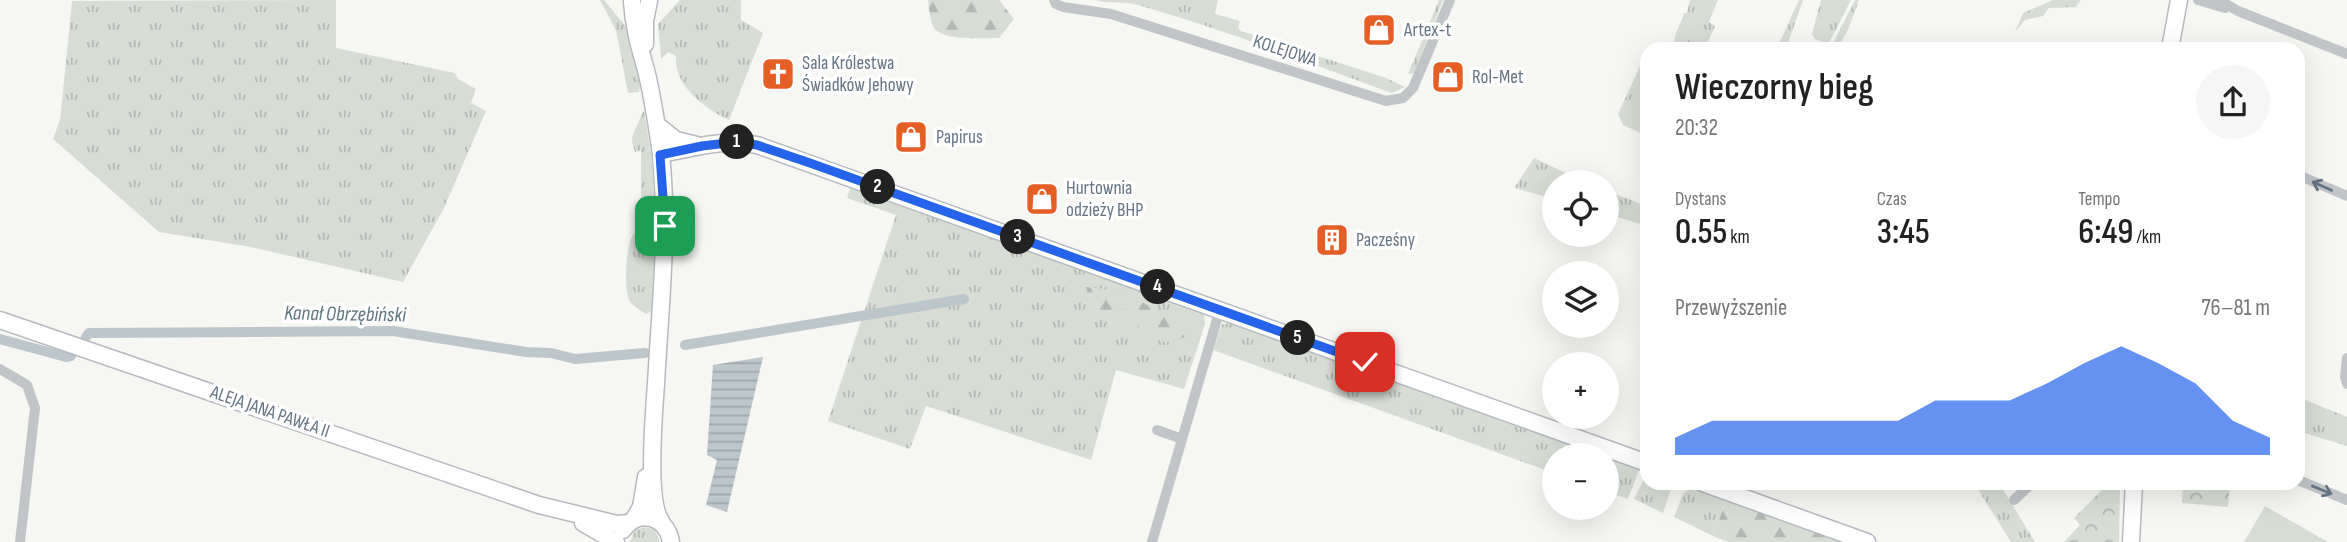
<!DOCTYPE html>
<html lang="pl">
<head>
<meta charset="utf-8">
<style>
	:root { --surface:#fff; --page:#f6f6f6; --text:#222; --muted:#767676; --accent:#2563eb }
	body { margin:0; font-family:"Sofia Sans Condensed",sans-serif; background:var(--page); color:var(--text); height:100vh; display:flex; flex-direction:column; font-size:26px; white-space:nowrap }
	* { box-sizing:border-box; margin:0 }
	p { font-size:23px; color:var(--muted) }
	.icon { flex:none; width:38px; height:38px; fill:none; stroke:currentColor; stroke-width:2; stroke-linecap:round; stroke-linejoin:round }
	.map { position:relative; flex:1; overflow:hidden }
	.sheet { position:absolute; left:1640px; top:42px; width:665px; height:448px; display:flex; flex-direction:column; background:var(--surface); border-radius:21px; box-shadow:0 7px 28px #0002 }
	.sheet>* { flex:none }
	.tools { position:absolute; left:1542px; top:170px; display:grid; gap:14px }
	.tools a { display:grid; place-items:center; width:77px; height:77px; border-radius:50%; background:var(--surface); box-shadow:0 7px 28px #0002; font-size:35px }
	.pin { position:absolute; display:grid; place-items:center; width:60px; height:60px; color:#fff; margin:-30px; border-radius:14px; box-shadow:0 4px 10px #0006 }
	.km { position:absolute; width:35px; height:35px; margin:-18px; border-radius:50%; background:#222; color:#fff; font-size:19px; line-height:35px; text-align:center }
	.round { display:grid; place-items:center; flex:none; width:74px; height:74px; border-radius:37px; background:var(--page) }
	.headline { display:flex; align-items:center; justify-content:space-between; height:119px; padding:0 35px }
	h1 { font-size:38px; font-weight:600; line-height:52px }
	.metrics { display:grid; grid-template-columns:repeat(3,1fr); gap:10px; height:119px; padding:7px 35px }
	.metrics div { display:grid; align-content:center }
	.metrics b { font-size:35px; font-weight:600 }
	.metrics small { font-size:19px; font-weight:400 }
	.metrics p { font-size:19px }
	.chart { height:196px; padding:14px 35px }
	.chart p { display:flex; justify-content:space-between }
	.chart svg { width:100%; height:126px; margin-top:7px; fill:var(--accent); opacity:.7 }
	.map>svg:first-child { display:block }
</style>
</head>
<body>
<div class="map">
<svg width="2347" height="542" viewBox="0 0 2347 542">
	<defs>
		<pattern id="grass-tufts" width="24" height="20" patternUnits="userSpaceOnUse" patternTransform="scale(1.75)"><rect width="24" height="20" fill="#d7ddd4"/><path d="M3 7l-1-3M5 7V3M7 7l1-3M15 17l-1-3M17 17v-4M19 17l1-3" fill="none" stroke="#b2b8b2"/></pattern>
		<pattern id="forest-firs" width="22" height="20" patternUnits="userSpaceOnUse" patternTransform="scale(1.75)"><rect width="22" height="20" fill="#d7ddd4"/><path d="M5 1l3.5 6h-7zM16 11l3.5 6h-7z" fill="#b2b8b2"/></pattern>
		<pattern id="park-crowns" width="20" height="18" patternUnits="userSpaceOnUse" patternTransform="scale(1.75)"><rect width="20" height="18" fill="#d7ddd4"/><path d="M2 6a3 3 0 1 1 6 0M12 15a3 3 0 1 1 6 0" fill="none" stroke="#b2b8b2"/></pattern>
		<pattern id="water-rules" width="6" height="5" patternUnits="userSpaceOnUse" patternTransform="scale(1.75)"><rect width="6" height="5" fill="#bcc6cb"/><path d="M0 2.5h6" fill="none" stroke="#9ca5aa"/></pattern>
	</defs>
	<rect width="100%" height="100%" fill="#f6f6f3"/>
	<g fill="url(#grass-tufts)">
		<polygon points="336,0 336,48 455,73 458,79 476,89 471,103 486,111 444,208 403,282 251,247 159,232 53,139 60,120 72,1"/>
		<polygon points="600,0 604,0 627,28 630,28 633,55 640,86 639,92 628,93 616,30"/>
		<path d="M680,0h61v20l22,13 -34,87c-24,-11 -56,-35 -53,-64l-8,-4 -7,7 -3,-35z"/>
		<path d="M1096,0h122l-3,14 25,7 -2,7 3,3 145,47 19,9 -13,6c-84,-30 -168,-64 -254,-88 -14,-4 -29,-1 -42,-5z"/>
		<polygon points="1439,0 1443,0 1414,73 1408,74"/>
		<path d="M1690,0h28l-9,22 6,4 -10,23h-29c-5,-12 5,-24 8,-36h3z"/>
		<polygon points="1799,0 1803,0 1786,49 1778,46"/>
		<polygon points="1821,0 1851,0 1828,45 1815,39 1812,34"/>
		<polygon points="1855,0 1859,0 1848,30 1837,49 1830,49"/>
		<polygon points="2053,0 2081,0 2076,7 2049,8 2043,16 2025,20 2015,32 2023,13"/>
		<polygon points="1647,51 1647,131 1645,135 1623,125 1618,114"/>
		<polygon points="644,110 658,197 651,208 644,212 641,207 641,150 635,152 632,142 633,134"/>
		<polygon points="1534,158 1585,182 1554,182 1554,199 1514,188"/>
		<polygon points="851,186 1204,314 1205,324 1184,389 1116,370 1091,460 926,406 910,449 828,421 896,215 847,198"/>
		<polygon points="1607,191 1647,206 1647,226 1607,214"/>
		<path d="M651,227l5,2v4l-4,78 -6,3c-6,-4 -13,-8 -17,-14 -5,-11 -4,-60 6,-67 4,-3 11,-4 16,-6z"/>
		<polygon points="1232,323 1598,455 1554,455 1554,473 1213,350 1222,324"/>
		<polygon points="2298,397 2347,417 2347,446 2298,431"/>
		<polygon points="1607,458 1639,470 1628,499 1607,492"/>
		<polygon points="1646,475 1647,483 1669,483 1671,489 1663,513 1634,499"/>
		<polygon points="1974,483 1999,483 2035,542 2011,542"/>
		<polygon points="1688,490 1697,490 1726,501 1713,536 1674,517 1683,494"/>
		<polygon points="645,527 655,530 660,542 630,542 635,530"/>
	</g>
	<g fill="url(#forest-firs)">
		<path d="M928,0h71l15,19 -15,19c-14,0 -57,3 -65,-10 -4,-8 -5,-20 -6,-28z"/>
		<path d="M1086,287c17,1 34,4 50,12 19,9 24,18 47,15l10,10 -2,9c-33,23 -48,-4 -69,-24l-17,5 -16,-10z"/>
		<polygon points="1726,501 1844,542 1728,542 1713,536"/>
	</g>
	<g fill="url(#park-crowns)">
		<polygon points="2109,483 2120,483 2119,542 2064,542 2080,525 2074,518"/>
		<polygon points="2183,483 2230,483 2228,507 2182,503"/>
	</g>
	<polygon fill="#d7ddd4" points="2265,506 2328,542 2244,542"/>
	<polygon fill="url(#water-rules)" points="763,357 727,512 706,505 717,460 707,455 713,365"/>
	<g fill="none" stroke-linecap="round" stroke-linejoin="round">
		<g stroke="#bcc6cb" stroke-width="10">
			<polyline points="86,337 89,333 393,331 526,352 551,353 575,359 645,353"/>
			<polyline points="0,339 66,357 71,356"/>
			<polyline points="685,345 964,299"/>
		</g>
		<defs>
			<g id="secondary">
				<path d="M632,2c2,27 7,43 14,68 7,28 11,56 15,84 8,77 -1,154 -5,230 -2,29 -10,116 5,137"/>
				<polyline points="645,44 645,21 649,1"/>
				<polyline points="2170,49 2179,0"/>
				<polyline points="657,125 676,140 697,145"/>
				<path d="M661,154c31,-6 64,-16 96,-9l890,318"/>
				<polyline points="0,320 539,505 617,524 629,523"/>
				<polyline points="1703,483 1867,542"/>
				<polyline points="634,519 641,507 646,477"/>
				<polyline points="583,523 616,542"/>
				<path d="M623,530c15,-22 44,-14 48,12"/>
				<polyline points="2131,542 2134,483"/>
			</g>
		</defs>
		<use href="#secondary" stroke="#b6babf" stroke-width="19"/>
		<g stroke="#c1c5c8" stroke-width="10">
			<polyline points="1054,0 1056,4 1063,7 1111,14 1386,101 1403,98 1413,88 1450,0"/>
			<polyline points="2198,0 2225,8"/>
			<polyline points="2219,0 2238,11 2347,54"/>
			<polyline points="2298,175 2347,196"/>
			<polyline points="2347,358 2345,377 2347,384"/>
			<polyline points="0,369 27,385 35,408 20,542"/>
			<polyline points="1157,430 1182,439"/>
			<polyline points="2298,480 2347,500"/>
			<polyline points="2014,500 2032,483"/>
			<polyline points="1152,542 1220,309"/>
		</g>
		<use href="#secondary" stroke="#fff" stroke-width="16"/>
	</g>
	<defs><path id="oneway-shaft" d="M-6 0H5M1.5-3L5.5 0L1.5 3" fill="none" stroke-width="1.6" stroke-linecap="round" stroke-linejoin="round" transform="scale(1.75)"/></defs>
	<g stroke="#657484">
		<use href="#oneway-shaft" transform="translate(2322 186) rotate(-156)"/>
		<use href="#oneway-shaft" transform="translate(2322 490) rotate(22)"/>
	</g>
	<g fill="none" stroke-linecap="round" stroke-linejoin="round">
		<defs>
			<polyline id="route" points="665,226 660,155 702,146 736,142 757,145 810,163 1365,362"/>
		</defs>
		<use href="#route" stroke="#fff" stroke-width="14"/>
		<use href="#route" stroke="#2563eb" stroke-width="9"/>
	</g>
	<defs>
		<symbol id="shop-square" viewBox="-11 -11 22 22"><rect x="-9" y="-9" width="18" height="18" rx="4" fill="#e45e25" stroke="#fff"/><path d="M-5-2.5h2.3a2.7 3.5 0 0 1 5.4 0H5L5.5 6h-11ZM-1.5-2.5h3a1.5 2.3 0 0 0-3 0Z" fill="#fff"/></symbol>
		<symbol id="church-square" viewBox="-11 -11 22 22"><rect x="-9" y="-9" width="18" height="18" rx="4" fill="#e45e25" stroke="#fff"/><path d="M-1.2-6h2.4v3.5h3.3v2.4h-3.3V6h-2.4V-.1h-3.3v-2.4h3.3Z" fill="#fff"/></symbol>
		<symbol id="building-square" viewBox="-11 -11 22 22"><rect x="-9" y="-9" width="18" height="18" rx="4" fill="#e45e25" stroke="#fff"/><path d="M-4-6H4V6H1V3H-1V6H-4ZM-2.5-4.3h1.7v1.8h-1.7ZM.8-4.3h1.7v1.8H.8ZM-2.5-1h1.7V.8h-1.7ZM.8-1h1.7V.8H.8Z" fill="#fff"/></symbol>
	</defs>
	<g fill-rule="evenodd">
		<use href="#shop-square" x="1360" y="11" width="38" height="38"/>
		<use href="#church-square" x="759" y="55" width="38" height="38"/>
		<use href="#shop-square" x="1429" y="58" width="38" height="38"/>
		<use href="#shop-square" x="892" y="118" width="38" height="38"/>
		<use href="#shop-square" x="1023" y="180" width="38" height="38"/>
		<use href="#building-square" x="1313" y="221" width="38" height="38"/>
	</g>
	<g text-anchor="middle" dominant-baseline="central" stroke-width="7" stroke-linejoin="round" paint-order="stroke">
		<g font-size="19" fill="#657484" stroke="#fff" text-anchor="start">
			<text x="1404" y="30">Artex-t</text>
			<text x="802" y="63">Sala Królestwa<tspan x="802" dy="22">Świadków Jehowy</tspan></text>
			<text x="1472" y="77">Rol-Met</text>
			<text x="936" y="137">Papirus</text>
			<text x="1066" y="188">Hurtownia<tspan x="1066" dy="22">odzieży BHP</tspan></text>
			<text x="1356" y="240">Pacześny</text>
		</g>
		<g font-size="19" fill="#657484" stroke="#fff">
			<text transform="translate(1285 51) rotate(18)">KOLEJOWA</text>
			<text transform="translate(270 412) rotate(19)">ALEJA JANA PAWŁA II</text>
		</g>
		<g font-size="21" font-style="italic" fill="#607680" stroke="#fff">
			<text transform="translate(345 314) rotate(1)">Kanał Obrzębiński</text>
		</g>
	</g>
</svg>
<div class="tools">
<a><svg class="icon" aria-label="locate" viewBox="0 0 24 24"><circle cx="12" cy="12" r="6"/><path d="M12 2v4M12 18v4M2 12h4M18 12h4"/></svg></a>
<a><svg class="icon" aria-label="layers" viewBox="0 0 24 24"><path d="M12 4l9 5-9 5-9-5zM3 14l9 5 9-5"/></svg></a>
<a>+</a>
<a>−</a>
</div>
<div class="pin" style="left:665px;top:226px;background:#1e9e55"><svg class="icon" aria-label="arrive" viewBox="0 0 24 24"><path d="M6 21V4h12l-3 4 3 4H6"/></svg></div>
<div class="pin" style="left:1365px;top:362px;background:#d93025"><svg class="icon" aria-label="check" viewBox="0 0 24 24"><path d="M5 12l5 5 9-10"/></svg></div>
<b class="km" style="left:737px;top:142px">1</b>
<b class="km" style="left:878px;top:187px">2</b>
<b class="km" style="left:1018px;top:237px">3</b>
<b class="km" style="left:1158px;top:287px">4</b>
<b class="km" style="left:1298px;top:338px">5</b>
<section class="sheet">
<div class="headline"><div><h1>Wieczorny bieg</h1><p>20:32</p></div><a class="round"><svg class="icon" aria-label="share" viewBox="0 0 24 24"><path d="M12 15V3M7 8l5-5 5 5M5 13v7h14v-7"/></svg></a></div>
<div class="metrics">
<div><p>Dystans</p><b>0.55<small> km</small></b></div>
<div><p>Czas</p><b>3:45</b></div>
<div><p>Tempo</p><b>6:49<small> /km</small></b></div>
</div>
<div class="chart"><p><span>Przewyższenie</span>76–81 m</p>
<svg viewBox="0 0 160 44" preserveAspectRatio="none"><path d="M0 44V38L10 32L20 32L30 32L40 32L50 32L60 32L70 25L80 25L90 25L100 19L110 12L120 6L130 12L140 19L150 32L160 38V44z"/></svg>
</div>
</section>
</div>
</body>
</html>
